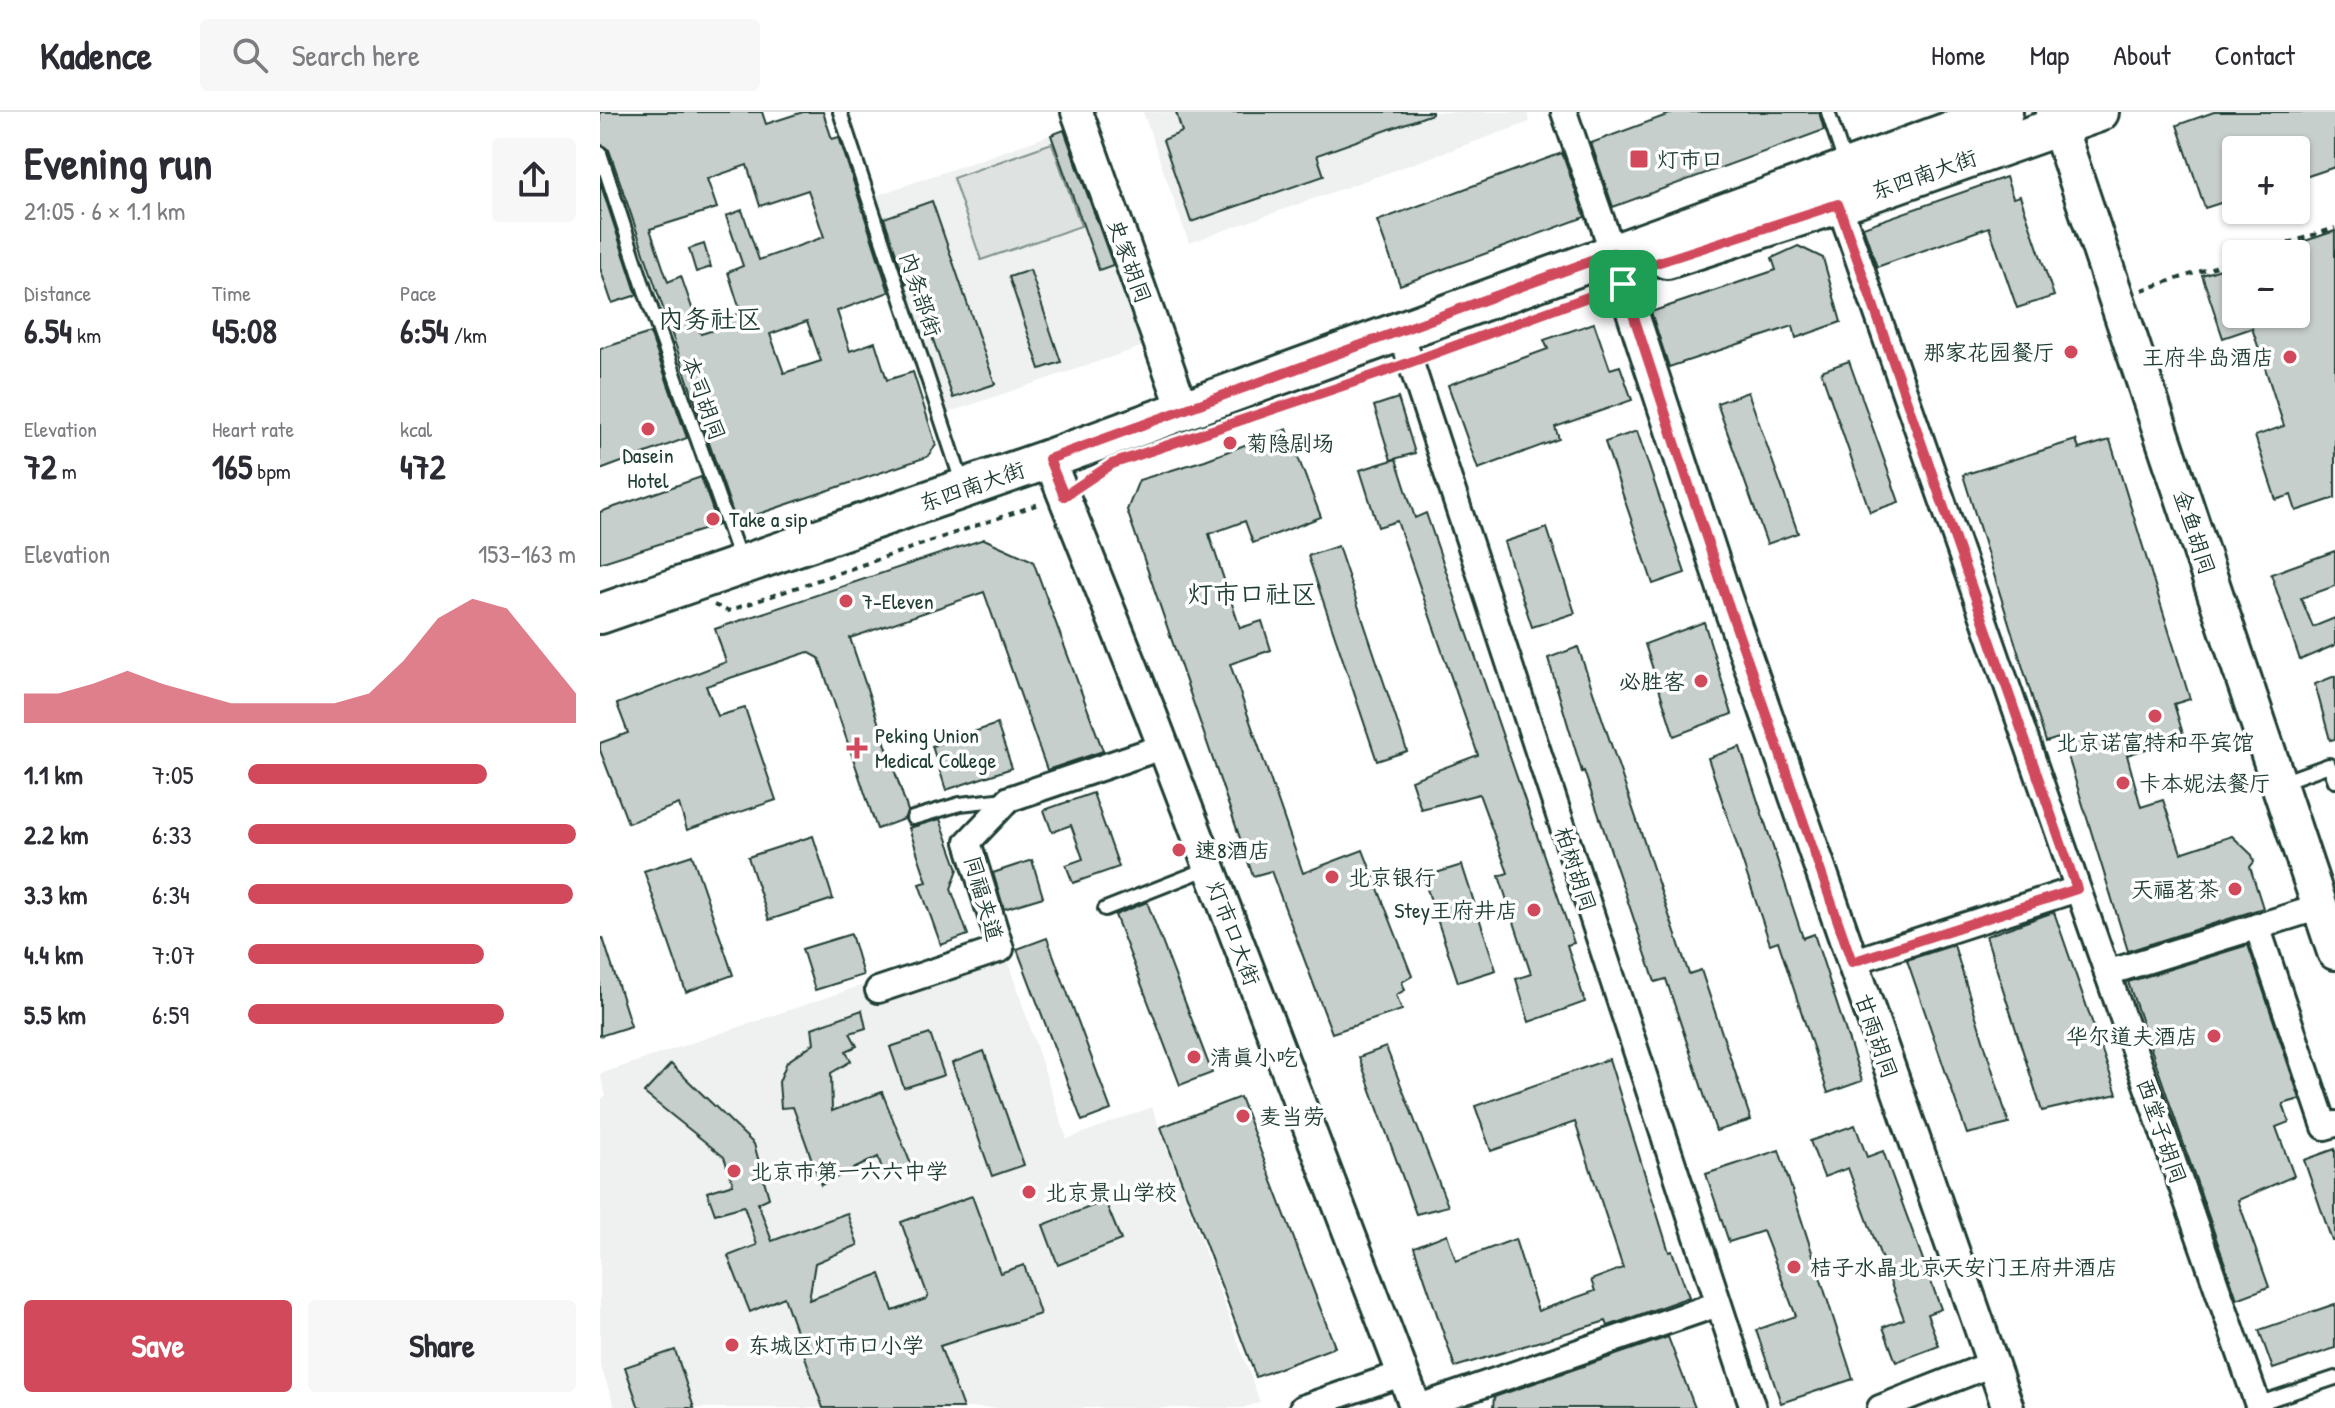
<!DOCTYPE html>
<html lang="en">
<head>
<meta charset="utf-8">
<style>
	:root { --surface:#fff; --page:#f7f7f7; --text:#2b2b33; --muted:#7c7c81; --line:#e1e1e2; --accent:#d1495b }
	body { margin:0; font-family:"Patrick Hand","LXGW WenKai TC",sans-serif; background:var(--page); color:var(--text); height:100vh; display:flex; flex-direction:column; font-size:30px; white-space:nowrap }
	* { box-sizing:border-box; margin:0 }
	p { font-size:26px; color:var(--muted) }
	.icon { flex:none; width:44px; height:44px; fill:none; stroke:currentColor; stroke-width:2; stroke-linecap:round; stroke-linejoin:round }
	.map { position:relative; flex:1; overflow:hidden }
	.sheet { display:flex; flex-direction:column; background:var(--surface); width:600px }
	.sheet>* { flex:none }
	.tools { position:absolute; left:1622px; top:24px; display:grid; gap:16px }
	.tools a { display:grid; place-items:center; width:88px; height:88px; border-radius:8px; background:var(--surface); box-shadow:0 2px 6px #0004; font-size:40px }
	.pin { position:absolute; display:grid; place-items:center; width:68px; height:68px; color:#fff; margin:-34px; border-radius:16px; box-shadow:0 4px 12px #0006 }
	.round { display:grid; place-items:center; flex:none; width:84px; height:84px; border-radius:8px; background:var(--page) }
	.headline { display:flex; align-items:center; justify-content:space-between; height:136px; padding:0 24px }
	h1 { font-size:44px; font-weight:700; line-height:60px }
	.figures { display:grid; grid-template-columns:repeat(3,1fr); gap:12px; height:136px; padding:8px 24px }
	.figures div { display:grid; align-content:center }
	.figures b { font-size:34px; font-weight:700 }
	.figures small { font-size:22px; font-weight:400 }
	.figures p { font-size:22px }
	.chart { height:224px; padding:16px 24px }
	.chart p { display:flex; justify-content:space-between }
	.chart svg { width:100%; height:144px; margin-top:8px; fill:var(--accent); opacity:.7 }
	.action { display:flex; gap:16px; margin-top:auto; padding:16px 24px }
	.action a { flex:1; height:92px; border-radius:8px; background:var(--accent); color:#fff; font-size:32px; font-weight:700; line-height:92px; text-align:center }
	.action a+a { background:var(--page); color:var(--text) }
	ul { padding:0 24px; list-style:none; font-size:26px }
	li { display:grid; grid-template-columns:128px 96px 1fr; align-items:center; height:60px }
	li i { height:20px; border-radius:10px; background:var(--accent) }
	header { display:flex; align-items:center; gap:48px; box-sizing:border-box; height:112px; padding:0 40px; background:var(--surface); border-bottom:2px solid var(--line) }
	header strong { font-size:38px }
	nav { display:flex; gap:44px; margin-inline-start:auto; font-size:28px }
	.search { width:560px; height:72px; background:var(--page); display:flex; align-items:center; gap:20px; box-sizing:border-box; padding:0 28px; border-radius:8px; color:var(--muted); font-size:30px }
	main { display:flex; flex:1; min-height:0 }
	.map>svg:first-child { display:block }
</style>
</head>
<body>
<header>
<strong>Kadence</strong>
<div class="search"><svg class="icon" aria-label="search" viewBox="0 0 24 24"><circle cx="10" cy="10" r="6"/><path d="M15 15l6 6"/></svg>Search here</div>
<nav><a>Home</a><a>Map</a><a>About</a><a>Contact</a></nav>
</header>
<main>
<section class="sheet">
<div class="headline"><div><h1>Evening run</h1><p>21:05 · 6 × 1.1 km</p></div><a class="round"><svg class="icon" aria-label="share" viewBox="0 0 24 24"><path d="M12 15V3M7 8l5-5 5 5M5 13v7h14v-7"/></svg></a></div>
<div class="figures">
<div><p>Distance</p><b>6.54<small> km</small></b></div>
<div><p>Time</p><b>45:08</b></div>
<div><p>Pace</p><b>6:54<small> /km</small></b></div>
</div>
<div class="figures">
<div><p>Elevation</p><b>72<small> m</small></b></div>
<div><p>Heart rate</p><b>165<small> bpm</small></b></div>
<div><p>kcal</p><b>472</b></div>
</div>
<div class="chart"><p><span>Elevation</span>153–163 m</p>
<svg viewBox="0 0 160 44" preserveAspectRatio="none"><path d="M0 44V35L10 35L20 32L30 28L40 32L50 35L60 38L70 38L80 38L90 38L100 35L110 25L120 12L130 6L140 9L150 22L160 35V44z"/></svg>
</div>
<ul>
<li><b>1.1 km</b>7:05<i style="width:73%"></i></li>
<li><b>2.2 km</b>6:33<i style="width:100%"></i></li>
<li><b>3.3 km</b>6:34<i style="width:99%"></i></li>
<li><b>4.4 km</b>7:07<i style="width:72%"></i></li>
<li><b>5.5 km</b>6:59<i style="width:78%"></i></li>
</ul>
<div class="action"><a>Save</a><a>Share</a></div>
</section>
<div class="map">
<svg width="1735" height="1296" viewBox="0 0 1735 1296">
	<rect width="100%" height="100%" fill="#fff"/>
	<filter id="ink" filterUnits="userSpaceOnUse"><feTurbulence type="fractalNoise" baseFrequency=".0125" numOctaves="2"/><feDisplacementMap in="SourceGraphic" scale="16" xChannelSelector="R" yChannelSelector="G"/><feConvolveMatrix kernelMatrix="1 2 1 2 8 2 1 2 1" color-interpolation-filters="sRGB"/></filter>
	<g filter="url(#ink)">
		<g fill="#eef1f0">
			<polygon points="543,0 927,0 930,10 589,131"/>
			<polygon points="471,16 547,233 347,301 272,85"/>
			<polygon points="408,849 467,1027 552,995 660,1290 643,1296 15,1296 0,1252 0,987 6,984 0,962 263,873 268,889"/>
		</g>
		<polygon fill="#dee3e2" stroke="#7e908b" stroke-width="2" points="452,31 481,114 381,148 353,66"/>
		<g fill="#c7cfcc" stroke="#1f3d34" stroke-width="2" fill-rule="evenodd">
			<path d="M0,0h162l4,12 37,-12h20l9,27 7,-2 50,155 -52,19 13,40 25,-9 12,38 26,-8 23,73 -9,12 -189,64 -3,-2 -126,-369 -9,-6zM147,53l13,41 48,-16 16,47 -65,23 -17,-50 -16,6 17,50 -15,6 13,41 -13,4 2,8 -29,9 -20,-58 -13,6 -18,-53 67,-21 -10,-29zM207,209l14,40 -37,12 -14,-39z"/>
			<polygon points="576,0 832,0 832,2 717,43 724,64 591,110 563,28 582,20"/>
			<polygon points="1075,0 1219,0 1224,18 1013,95 991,31"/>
			<polygon points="1614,0 1735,0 1735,55 1696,68 1696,38 1636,38 1636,86 1605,96 1577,13"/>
			<polygon points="464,18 513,153 499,158 451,23"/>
			<polygon points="962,41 985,105 800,173 777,109"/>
			<polygon points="1406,65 1413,86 1420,84 1454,184 1417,196 1389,115 1277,155 1263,115"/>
			<polygon points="0,70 37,183 12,191 0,156"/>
			<polygon points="332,89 395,272 353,286 313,169 306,171 284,106"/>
			<polygon points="1735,119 1735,386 1696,399 1691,383 1676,388 1655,324 1684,314 1652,216 1623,226 1602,163 1636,152 1636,202 1696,202 1696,132"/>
			<polygon points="104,132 111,155 96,160 89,137"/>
			<polygon points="1198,134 1223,146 1241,210 1196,226 1193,214 1069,255 1051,200 1176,158 1172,146"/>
			<polygon points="430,158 461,250 440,257 409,165"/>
			<polygon points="994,211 1010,257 1020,254 1032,288 955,315 959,327 878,357 848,273 948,237 944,228"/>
			<polygon points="50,221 87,326 0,358 0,237"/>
			<polygon points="1249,249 1299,390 1270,400 1221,259"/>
			<polygon points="1148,280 1198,421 1167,432 1117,291"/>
			<polygon points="798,286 815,341 791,348 774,294"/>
			<polygon points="687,317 721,405 653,431 645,409 609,422 640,516 662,509 671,538 630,552 703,761 763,738 812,864 802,870 805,878 796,883 802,898 732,921 671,759 653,764 527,398 539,368 605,348"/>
			<polygon points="1037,319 1085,461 1053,472 1005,330"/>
			<polygon points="1476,328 1479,337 1510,328 1590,587 1574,592 1584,625 1527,643 1541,695 1563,688 1581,741 1632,724 1652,743 1654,750 1650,755 1663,796 1528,839 1462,625 1446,630 1363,363"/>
			<polygon points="796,347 815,406 826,401 974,831 967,833 985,890 929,910 916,867 931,862 899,764 908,761 879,682 821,697 811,668 878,643 797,409 778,415 760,358"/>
			<polygon points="101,365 118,413 0,451 0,400"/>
			<polygon points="947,416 975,501 932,515 904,430"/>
			<polygon points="384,427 433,449 503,639 447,658 384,480 250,526 308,699 304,707 277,717 219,546 208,540 106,574 118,604 145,596 176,688 87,718 79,692 28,711 0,638 0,631 28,621 17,592 126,550 115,517"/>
			<polygon points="738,434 807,639 777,649 708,444"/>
			<polygon points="1735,439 1735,474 1701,486 1713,515 1735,506 1735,533 1700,548 1671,462"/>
			<polygon points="1104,510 1132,602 1074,624 1045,532"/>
			<polygon points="978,535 1089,862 1101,858 1151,1008 1116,1019 1066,867 1055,870 984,659 982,660 948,546"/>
			<polygon points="1735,564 1735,627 1730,628 1715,572"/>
			<polygon points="397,612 412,656 346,678 332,634"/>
			<polygon points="1140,635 1203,826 1214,822 1262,969 1228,981 1178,829 1170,832 1108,646"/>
			<polygon points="493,681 519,755 473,771 466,753 483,747 471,713 452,720 444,698"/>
			<polygon points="340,707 358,757 351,777 368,823 341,833 319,772 327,770 309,716"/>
			<polygon points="213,724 233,787 169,808 148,745"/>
			<polygon points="92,743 133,863 86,880 44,759"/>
			<polygon points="432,748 443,785 404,797 393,761"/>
			<polygon points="862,753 896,858 858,870 823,765"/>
			<polygon points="547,790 612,961 580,973 515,803"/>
			<polygon points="1454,800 1517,982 1442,999 1386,824"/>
			<polygon points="251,822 263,863 215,878 202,837"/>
			<polygon points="0,826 3,826 31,914 0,924"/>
			<polygon points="447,826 511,998 482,1009 417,837"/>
			<polygon points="1354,833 1409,1012 1367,1022 1307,848"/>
			<polygon points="1648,833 1700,987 1683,992 1689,1010 1676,1015 1694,1064 1638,1088 1669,1175 1637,1187 1528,870"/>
			<polygon points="262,898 266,916 250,921 257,934 246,939 251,949 231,961 232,999 282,980 312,1055 285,1065 278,1045 221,1073 193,995 181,996 179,970 187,950 214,931 212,916"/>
			<polygon points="330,922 344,963 304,976 290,935"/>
			<polygon points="786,935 848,1094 816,1102 759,945"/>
			<polygon points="384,939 424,1053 392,1064 352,951"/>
			<polygon points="1009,947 1069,1140 1072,1139 1089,1185 1008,1214 1006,1209 855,1255 814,1135 847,1122 856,1149 915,1127 938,1199 995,1179 991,1168 1023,1156 975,1010 891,1039 875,994"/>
			<polygon points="71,952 154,1032 169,1086 158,1091 172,1129 247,1101 258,1133 215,1151 209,1188 280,1162 293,1199 326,1187 328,1184 301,1110 372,1084 400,1161 424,1153 440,1202 340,1234 363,1296 223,1296 184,1185 150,1200 128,1144 157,1133 144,1094 115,1102 107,1080 133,1072 124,1045 44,981"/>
			<polygon points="640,985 735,1235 656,1265 561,1015"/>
			<polygon points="1255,1013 1267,1045 1283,1039 1341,1197 1327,1202 1339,1234 1296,1250 1283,1215 1304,1207 1248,1056 1224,1065 1210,1029"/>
			<polygon points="1735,1037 1735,1129 1732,1129 1704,1048"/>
			<polygon points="1179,1038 1253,1267 1181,1291 1156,1218 1196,1204 1163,1119 1129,1130 1106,1062"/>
			<polygon points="505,1089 521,1128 458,1153 443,1113"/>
			<polygon points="1735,1192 1735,1236 1673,1257 1659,1218"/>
			<polygon points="1068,1225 1095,1296 893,1296 894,1285"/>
			<polygon points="75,1238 94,1296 39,1296 25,1255"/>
		</g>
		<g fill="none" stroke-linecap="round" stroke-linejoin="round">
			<defs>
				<g id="service">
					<polyline points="240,0 363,373"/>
					<polyline points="1228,0 1246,54"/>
					<polyline points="0,41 46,182 141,450"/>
					<polyline points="1682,670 1729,653 1735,669"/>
					<polyline points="313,706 360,692 406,687"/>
					<polyline points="505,797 609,756"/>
					<polyline points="1657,1292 1735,1266"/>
				</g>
				<g id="minor">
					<polyline points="964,0 1013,141"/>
					<polyline points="1234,78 1659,1296"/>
					<polyline points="800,218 1153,1296"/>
					<polyline points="1657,814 1725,1015 1735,1012"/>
					<polyline points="1252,850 1477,777"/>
					<polyline points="1507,861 1720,795"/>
					<polyline points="278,878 401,837 368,730 409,687 562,635"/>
					<polyline points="702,1296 804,1261"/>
					<polyline points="816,1296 1118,1192"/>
					<polyline points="1280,1296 1392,1252"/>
				</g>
				<g id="tertiary">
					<polyline points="477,0 583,297"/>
					<polyline points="1013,141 1125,483 1408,1296"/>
					<polyline points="449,347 551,602 816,1296"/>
				</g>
				<polyline id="secondary" points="1454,0 1735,840"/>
				<g id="primary">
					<polyline points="1067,147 1238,92 1499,0"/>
					<polyline points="0,502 449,347 1403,0"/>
				</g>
			</defs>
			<use href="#service" stroke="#1f3d34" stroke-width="18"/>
			<use href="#minor" stroke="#1f3d34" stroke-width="30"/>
			<use href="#tertiary" stroke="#1f3d34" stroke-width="36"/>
			<use href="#secondary" stroke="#1f3d34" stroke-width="40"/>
			<use href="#primary" stroke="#1f3d34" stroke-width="44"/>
			<g stroke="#1f3d34" stroke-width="4" stroke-dasharray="6 6" stroke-linecap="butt">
				<polyline points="1654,142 1735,116"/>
				<polyline points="1542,178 1636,148"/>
				<polyline points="830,243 1002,180"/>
				<polyline points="705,287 791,257"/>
				<polyline points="485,370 501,359"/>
				<polyline points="114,493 128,499 442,391"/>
			</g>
			<use href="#service" stroke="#fff" stroke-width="12"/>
			<use href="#minor" stroke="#fff" stroke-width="24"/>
			<use href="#tertiary" stroke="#fff" stroke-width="30"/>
			<use href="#secondary" stroke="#fff" stroke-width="34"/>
			<use href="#primary" stroke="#fff" stroke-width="38"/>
		</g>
	</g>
	<g fill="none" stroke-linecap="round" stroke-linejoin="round" filter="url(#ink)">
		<defs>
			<polyline id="route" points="1023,172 781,261 512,352 464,384 449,347 1013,141 1125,483 1252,850 1477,777 1238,92 1044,155 1013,141 1023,172"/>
		</defs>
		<use href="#route" stroke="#fff" stroke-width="16"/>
		<use href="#route" stroke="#d1495b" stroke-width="10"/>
	</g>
	<g fill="#d1495b" stroke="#fff" stroke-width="3">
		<rect x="1029" y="37" width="20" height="20" rx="4"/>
		<circle cx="1471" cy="240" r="8"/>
		<circle cx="1690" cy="245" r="8"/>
		<circle cx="48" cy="317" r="8"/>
		<circle cx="630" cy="331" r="8"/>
		<circle cx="113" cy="407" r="8"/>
		<circle cx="246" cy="489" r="8"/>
		<circle cx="1101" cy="569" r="8"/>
		<circle cx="1555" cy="604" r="8"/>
		<path d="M253 624h8v8h8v8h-8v8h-8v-8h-8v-8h8z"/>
		<circle cx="1523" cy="671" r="8"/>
		<circle cx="579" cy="738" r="8"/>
		<circle cx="732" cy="765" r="8"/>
		<circle cx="1635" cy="777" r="8"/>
		<circle cx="934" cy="798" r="8"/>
		<circle cx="1614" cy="924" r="8"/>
		<circle cx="594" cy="945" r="8"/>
		<circle cx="643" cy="1004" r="8"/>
		<circle cx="134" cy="1059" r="8"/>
		<circle cx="429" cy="1080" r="8"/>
		<circle cx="1194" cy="1155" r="8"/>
		<circle cx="132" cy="1233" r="8"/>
	</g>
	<g text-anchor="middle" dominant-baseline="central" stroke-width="7" stroke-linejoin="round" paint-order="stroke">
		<g font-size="22" fill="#1f3d34" stroke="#fff" text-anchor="start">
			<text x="1057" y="47">灯市口</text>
			<text x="1455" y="240" text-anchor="end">那家花园餐厅</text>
			<text x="1674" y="245" text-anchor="end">王府半岛酒店</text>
			<text x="646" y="331">菊隐剧场</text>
			<text x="48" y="343" text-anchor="middle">Dasein<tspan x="48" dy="25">Hotel</tspan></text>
			<text x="129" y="407">Take a sip</text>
			<text x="262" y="489">7-Eleven</text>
			<text x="1085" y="569" text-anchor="end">必胜客</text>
			<text x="275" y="623">Peking Union<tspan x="275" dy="25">Medical College</tspan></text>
			<text x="1555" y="630" text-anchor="middle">北京诺富特和平宾馆</text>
			<text x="1539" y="671">卡本妮法餐厅</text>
			<text x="595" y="738">速8酒店</text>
			<text x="748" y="765">北京银行</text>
			<text x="1619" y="777" text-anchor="end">天福茗茶</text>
			<text x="918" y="798" text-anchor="end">Stey王府井店</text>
			<text x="1598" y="924" text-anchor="end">华尔道夫酒店</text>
			<text x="610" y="945">清真小吃</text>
			<text x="659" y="1004">麦当劳</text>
			<text x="150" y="1059">北京市第一六六中学</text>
			<text x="445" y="1080">北京景山学校</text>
			<text x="1210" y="1155">桔子水晶北京天安门王府井酒店</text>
			<text x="148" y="1233">东城区灯市口小学</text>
		</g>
		<g font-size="22" fill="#1f3d34" stroke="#fff">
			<text transform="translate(1324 62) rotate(-19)">东四南大街</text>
			<text transform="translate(530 149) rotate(70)">史家胡同</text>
			<text transform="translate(321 182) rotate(72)">内务部街</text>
			<text transform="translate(104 286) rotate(70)">本司胡同</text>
			<text transform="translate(372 374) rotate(-19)">东四南大街</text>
			<text transform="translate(1595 420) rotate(72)">金鱼胡同</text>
			<text transform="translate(976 757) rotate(72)">柏树胡同</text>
			<text transform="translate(384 786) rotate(74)">同福夹道</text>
			<text transform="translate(634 821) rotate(69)">灯市口大街</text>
			<text transform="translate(1277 924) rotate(71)">甘雨胡同</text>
			<text transform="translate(1562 1019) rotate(71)">西堂子胡同</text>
		</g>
		<g font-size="26" fill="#1f3d34" stroke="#fff">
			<text x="110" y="206">内务社区</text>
			<text x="652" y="481">灯市口社区</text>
		</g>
	</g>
</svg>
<div class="tools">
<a>+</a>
<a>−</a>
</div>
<div class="pin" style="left:1023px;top:172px;background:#1e9e55"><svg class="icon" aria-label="arrive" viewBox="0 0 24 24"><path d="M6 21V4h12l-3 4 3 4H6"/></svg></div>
</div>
</main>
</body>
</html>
